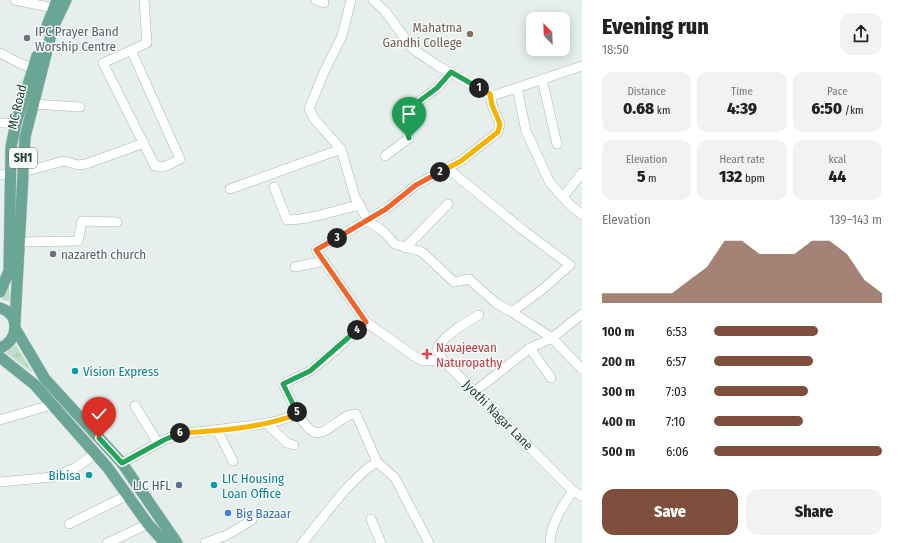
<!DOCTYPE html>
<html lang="en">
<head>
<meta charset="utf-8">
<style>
	:root { --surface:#fff; --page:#f2f2f2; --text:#222; --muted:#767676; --accent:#804e3d }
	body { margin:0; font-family:"Fira Sans Condensed",sans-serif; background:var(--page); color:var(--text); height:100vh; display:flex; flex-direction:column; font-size:15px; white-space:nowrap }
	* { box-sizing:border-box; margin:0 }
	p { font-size:13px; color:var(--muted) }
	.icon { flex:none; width:22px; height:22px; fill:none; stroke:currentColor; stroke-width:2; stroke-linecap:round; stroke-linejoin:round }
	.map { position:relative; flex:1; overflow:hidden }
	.panel { display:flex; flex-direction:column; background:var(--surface); width:320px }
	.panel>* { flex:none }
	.needle { width:26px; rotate:337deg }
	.controls { position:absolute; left:526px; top:12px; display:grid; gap:8px }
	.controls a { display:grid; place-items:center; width:44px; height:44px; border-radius:8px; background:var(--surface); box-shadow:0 2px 10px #0003; font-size:20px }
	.pin { position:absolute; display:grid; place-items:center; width:34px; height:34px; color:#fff; margin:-41px -17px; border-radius:50% 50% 50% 0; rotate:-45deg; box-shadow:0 0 4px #0007 }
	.pin .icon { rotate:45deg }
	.km { position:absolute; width:20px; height:20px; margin:-10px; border-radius:50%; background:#222; color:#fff; font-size:11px; line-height:20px; text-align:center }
	.round { display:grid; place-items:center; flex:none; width:42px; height:42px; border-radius:12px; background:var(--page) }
	.summary { display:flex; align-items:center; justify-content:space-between; height:68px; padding:0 20px }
	h1 { font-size:22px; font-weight:800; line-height:30px }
	.metrics { display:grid; grid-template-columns:repeat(3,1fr); gap:6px; height:68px; padding:4px 20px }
	.metrics div { display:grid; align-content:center; border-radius:10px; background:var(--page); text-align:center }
	.metrics b { font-size:17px; font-weight:800 }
	.metrics small { font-size:11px; font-weight:400 }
	.metrics p { font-size:11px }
	.chart { height:112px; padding:8px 20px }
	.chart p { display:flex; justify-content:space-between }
	.chart svg { width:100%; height:72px; margin-top:4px; fill:var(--accent); opacity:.7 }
	.action { display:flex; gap:8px; margin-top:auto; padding:8px 20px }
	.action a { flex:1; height:46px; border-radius:12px; background:var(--accent); color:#fff; font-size:16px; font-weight:800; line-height:46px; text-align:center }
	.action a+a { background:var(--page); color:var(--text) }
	ul { padding:0 20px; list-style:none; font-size:13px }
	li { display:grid; grid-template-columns:64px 48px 1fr; align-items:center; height:30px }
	li i { height:10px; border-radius:5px; background:var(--accent) }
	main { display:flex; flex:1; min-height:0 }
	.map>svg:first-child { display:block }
</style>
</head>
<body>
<main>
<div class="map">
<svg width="582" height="543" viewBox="0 0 582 543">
	<defs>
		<pattern id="grass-tufts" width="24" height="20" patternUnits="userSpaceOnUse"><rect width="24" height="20" fill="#bfe0c8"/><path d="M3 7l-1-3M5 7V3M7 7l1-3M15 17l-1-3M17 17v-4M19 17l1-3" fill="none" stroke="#a4c1ad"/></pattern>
	</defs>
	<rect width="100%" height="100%" fill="#e6efeb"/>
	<g fill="url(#grass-tufts)">
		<polygon points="9,284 10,301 2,300"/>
		<polygon points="16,345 33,373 6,353"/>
	</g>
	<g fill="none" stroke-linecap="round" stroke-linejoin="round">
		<defs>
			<g id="minor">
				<polyline points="15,0 53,8"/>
				<polyline points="316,0 324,3"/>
				<polyline points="351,0 342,36 324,72 309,109 315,120 341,149 355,197 368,221 384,232 395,244 422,252 454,282 469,279 496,303 512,312 552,338 582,369"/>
				<polyline points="373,0 385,11 413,49 438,66 490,95 495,95 582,66"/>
				<polyline points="131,50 180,159 164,167 155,166 103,63 147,43 144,0"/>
				<polyline points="0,53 19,63 39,70"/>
				<polyline points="542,79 557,144"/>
				<polyline points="517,88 526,131 550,183 569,204 582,215"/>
				<polyline points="32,104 80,107"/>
				<polyline points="0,123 16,123"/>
				<polyline points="385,156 409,138 402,114 437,88 451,72"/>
				<polyline points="447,168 523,230 570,265 544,288 512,312"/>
				<polyline points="23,172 64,161 78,165 86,164 144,143"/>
				<polyline points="0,175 9,173"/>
				<path d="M274,187l13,33c24,0 48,-10 73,-15"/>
				<polyline points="230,189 341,149"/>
				<polyline points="563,197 582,173"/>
				<polyline points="19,242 78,241 82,221 117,222"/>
				<polyline points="405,248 448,204"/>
				<polyline points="295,267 324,261"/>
				<polyline points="366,322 316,250 386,209 416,185 461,161 498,132 500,124 492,105 490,95"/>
				<polyline points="530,348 551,378"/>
				<path d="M443,360l-6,-10c3,-13 30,-28 42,-35"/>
				<polyline points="474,392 530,348 552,338 582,314"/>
				<polyline points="135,406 158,443"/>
				<path d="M298,414c4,6 8,13 14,17 13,9 30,-19 44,-17l21,48 18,16 34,65"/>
				<polyline points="0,420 51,405"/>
				<polyline points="266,423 287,443 294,445"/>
				<polyline points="217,430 233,461"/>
				<path d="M122,463l42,-23 15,-6 76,-9 23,-4 20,-7 -15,-30 27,-13 26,-21 30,-28 48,34 9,5 20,-1 130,131c-11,16 -22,32 -23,52"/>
				<polyline points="0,482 53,477 75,468 95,454"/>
				<polyline points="573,491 582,496"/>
				<polyline points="371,519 381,543"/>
				<polyline points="69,524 128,495"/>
				<polyline points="107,543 148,524"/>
				<polyline points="205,543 227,535 252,520"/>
				<path d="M302,543c21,-24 48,-65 75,-81"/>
			</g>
			<g id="major">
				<polyline points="47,26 57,0"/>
				<polyline points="0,292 9,271 11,147 16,123 37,56"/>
				<path d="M0,308c21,6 19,33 0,40"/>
				<polyline points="15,322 25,137 53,27 66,0"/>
				<polyline points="16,330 45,379 122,463 177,543"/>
				<polyline points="0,357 35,385 108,468 148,524 165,543"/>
			</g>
		</defs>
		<use href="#minor" stroke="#a8b8b2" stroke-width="10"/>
		<use href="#major" stroke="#c2cac8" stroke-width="12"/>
		<use href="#minor" stroke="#fff" stroke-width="9"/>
		<use href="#major" stroke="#6aa596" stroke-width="11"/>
	</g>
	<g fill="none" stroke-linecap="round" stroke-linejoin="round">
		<defs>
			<polyline id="split-1" points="409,138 402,114 437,88 451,72 479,88"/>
			<polyline id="split-2" points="440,172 461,161 498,132 500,124 492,105 490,94 479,88"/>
			<polyline id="split-3" points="337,238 386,209 416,185 440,172"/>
			<polyline id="split-4" points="337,238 316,250 366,322 357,330"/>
			<polyline id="split-5" points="297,412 283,384 310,371 357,330"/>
			<path id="split-6" d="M180,433c39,-2 81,-5 118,-19l-1,-2"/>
			<polyline id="split-7" points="99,438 122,463 164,440 180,433"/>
		</defs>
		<use href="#split-1" stroke="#fff" stroke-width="8"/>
		<use href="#split-2" stroke="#fff" stroke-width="8"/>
		<use href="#split-3" stroke="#fff" stroke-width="8"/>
		<use href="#split-4" stroke="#fff" stroke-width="8"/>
		<use href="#split-5" stroke="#fff" stroke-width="8"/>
		<use href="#split-6" stroke="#fff" stroke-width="8"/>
		<use href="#split-7" stroke="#fff" stroke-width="8"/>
		<use href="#split-1" stroke="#22a559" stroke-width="5"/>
		<use href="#split-2" stroke="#f5b400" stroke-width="5"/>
		<use href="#split-3" stroke="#f0652b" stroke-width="5"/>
		<use href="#split-4" stroke="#f0652b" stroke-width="5"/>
		<use href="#split-5" stroke="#22a559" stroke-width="5"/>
		<use href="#split-6" stroke="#f5b400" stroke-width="5"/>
		<use href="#split-7" stroke="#22a559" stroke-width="5"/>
	</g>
	<circle fill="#8d6e63" stroke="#f7fbf9" stroke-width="1.5" cx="470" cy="34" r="4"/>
	<g fill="#6b7280" stroke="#f7fbf9" stroke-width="1.5">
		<circle cx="27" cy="38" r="4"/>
		<circle cx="53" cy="254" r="4"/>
	</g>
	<path fill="#e0444e" stroke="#f7fbf9" stroke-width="1.5" d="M425 348h4v4h4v4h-4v4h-4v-4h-4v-4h4z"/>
	<g fill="#0f9aa8" stroke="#f7fbf9" stroke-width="1.5">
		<circle cx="75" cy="371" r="4"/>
		<circle cx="89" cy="475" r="4"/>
		<circle cx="214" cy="485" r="4"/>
	</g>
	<circle fill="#5c6f8a" stroke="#f7fbf9" stroke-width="1.5" cx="179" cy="485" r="4"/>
	<circle fill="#3f7fe0" stroke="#f7fbf9" stroke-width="1.5" cx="228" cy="513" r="4"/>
	<g text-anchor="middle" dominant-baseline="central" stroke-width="3" stroke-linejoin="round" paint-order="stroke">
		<rect fill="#f7fbf9" stroke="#637a73" stroke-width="1" x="9" y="148" width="28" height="20" rx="3"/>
		<g font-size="12" font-weight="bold" fill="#24423a">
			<text x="23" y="158">SH1</text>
		</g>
		<g font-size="13" fill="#785e54" stroke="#f7fbf9" text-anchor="end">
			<text x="462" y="27">Mahatma<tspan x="462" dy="15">Gandhi College</tspan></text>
		</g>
		<g font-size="13" fill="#5b616d" stroke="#f7fbf9" text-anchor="start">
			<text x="35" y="31">IPC Prayer Band<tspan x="35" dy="15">Worship Centre</tspan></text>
			<text x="61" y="254">nazareth church</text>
		</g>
		<g font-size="13" fill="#24423a" stroke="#f7fbf9">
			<text transform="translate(17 107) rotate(-77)">MC Road</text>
			<text transform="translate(498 415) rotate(45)">Jyothi Nagar Lane</text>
		</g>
		<g font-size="13" fill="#be3a42" stroke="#f7fbf9" text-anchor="start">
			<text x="436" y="347">Navajeevan<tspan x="436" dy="15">Naturopathy</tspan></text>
		</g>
		<g font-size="13" fill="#0d838f" stroke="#f7fbf9" text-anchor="start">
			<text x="83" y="371">Vision Express</text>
			<text x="81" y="475" text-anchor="end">Bibisa</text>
			<text x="222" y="478">LIC Housing<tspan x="222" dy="15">Loan Office</tspan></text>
		</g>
		<g font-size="13" fill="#4e5e75" stroke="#f7fbf9" text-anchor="end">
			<text x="171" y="485">LIC HFL</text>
		</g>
		<g font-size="13" fill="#366cbe" stroke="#f7fbf9" text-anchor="start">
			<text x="236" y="513">Big Bazaar</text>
		</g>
	</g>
</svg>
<div class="controls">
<a><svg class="needle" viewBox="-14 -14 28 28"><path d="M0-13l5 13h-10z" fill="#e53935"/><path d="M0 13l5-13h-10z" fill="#767676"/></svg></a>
</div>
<div class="pin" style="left:409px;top:138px;background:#1e9e55"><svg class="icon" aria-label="arrive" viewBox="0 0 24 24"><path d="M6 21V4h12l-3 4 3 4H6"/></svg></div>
<div class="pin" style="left:99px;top:438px;background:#d93025"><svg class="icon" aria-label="check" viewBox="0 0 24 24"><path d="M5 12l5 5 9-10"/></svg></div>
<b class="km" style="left:479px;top:88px">1</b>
<b class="km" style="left:440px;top:172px">2</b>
<b class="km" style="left:337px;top:238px">3</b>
<b class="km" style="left:357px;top:330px">4</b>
<b class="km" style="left:297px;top:412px">5</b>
<b class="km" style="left:180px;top:433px">6</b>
</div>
<section class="panel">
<div class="summary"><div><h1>Evening run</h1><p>18:50</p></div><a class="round"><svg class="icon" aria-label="share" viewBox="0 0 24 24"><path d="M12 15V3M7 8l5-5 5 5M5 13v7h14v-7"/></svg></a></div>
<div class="metrics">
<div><p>Distance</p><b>0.68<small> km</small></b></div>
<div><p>Time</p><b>4:39</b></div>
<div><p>Pace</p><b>6:50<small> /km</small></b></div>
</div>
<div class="metrics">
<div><p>Elevation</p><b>5<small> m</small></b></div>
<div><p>Heart rate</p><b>132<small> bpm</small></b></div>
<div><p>kcal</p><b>44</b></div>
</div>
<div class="chart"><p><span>Elevation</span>139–143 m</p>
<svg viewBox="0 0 160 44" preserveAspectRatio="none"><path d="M0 44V38L10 38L20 38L30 38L40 38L50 30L60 22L70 6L80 6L90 14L100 14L110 14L120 6L130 6L140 14L150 30L160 38V44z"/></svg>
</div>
<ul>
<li><b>100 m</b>6:53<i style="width:62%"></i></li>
<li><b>200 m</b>6:57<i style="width:59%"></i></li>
<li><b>300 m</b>7:03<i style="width:56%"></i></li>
<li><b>400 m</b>7:10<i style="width:53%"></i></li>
<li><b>500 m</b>6:06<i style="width:100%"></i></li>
</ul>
<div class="action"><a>Save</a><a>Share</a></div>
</section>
</main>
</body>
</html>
